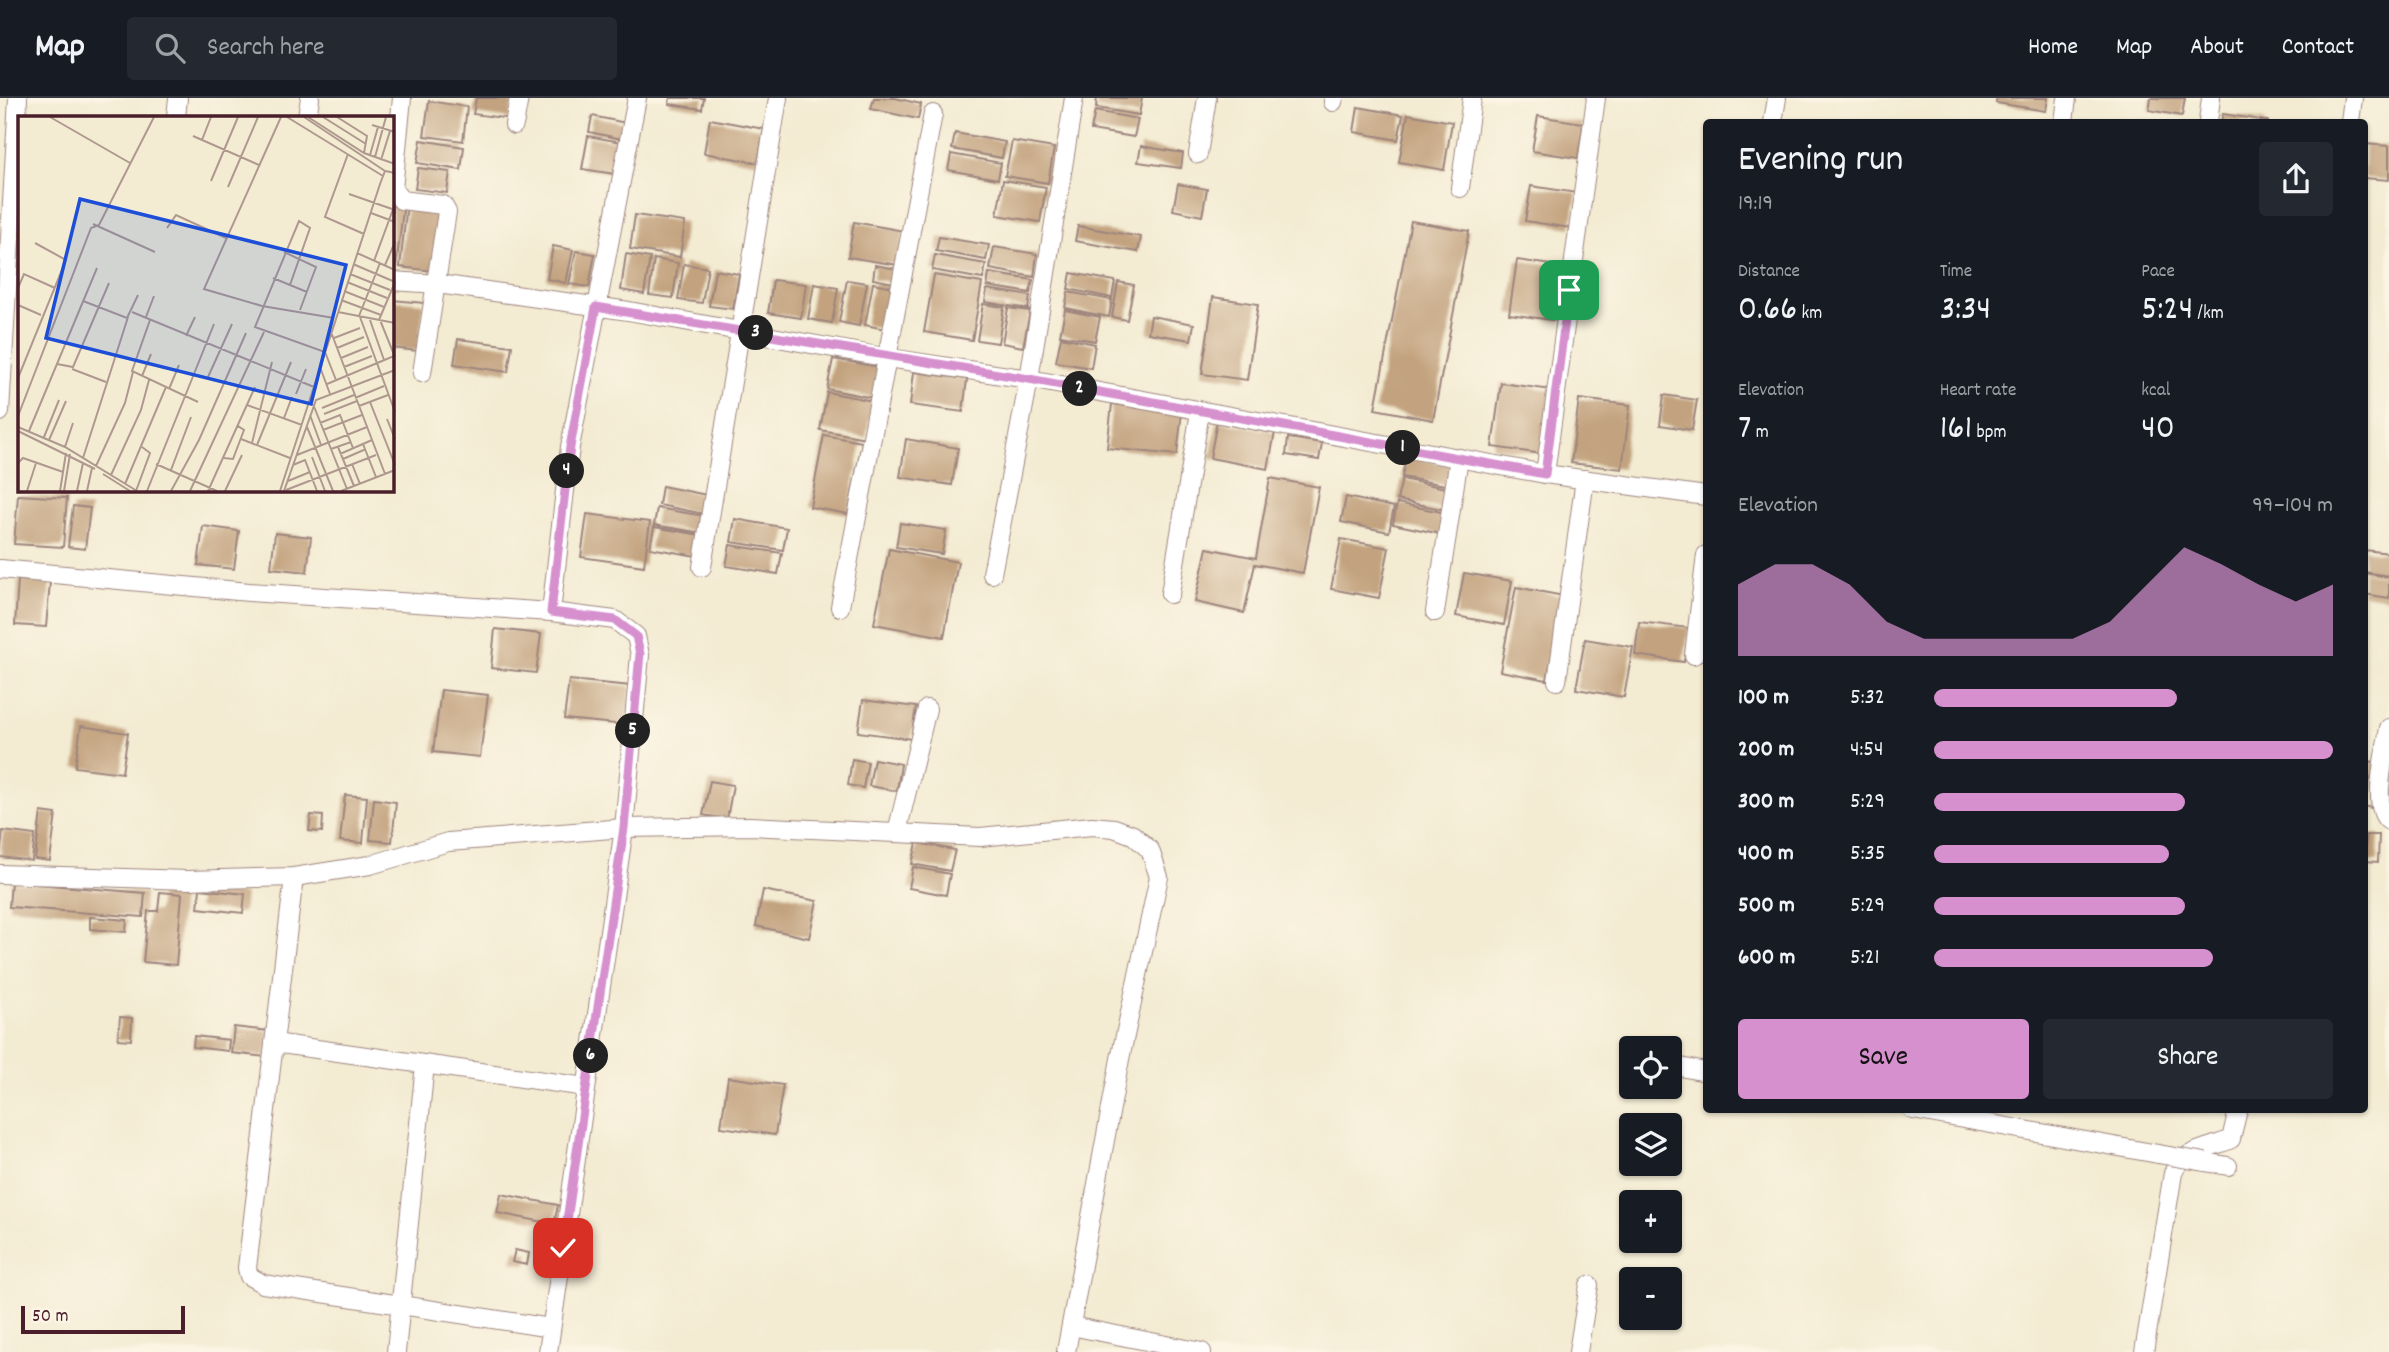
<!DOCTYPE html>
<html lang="en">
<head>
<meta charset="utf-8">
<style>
	:root { --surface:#171b24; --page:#242831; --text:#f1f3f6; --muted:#9ea1a6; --line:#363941; --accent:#d690ce }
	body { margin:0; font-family:Dekko,sans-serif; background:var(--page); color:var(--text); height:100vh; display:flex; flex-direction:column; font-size:26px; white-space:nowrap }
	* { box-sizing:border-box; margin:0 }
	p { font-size:23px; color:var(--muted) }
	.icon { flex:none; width:38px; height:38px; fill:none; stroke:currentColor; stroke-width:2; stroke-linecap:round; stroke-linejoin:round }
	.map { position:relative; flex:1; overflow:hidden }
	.details { position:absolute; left:1703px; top:21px; width:665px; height:994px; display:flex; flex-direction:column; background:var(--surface); border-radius:7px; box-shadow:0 2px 5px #0004 }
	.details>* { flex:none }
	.controls { position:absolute; left:1619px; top:938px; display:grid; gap:14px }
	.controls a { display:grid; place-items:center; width:63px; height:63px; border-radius:7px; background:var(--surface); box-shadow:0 2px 5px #0004; font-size:35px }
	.scale { position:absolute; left:21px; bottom:18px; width:164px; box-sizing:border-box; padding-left:7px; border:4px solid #4a1f2b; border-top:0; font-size:19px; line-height:24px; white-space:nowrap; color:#4a1f2b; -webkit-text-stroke:5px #fcf5e5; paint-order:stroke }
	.pin { position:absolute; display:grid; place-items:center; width:60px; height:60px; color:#fff; margin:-30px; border-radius:14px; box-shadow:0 4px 10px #0006 }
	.km { position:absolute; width:35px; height:35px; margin:-18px; border-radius:50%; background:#222; color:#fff; font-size:19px; line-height:35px; text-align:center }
	.round { display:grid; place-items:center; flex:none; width:74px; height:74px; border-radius:7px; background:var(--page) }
	.head { display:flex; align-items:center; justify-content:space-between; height:119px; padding:0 35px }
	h1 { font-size:38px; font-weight:600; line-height:52px }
	.stats { display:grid; grid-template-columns:repeat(3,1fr); gap:10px; height:119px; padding:7px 35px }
	.stats div { display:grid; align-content:center }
	.stats b { font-size:35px; font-weight:600 }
	.stats small { font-size:19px; font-weight:400 }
	.stats p { font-size:19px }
	.chart { height:196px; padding:14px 35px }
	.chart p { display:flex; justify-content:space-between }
	.chart svg { width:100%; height:126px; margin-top:7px; fill:var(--accent); opacity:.7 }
	.action { display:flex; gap:14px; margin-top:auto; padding:14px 35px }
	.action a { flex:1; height:80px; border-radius:7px; background:var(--accent); color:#111; font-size:28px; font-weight:600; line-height:80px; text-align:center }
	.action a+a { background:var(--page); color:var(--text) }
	ul { padding:0 35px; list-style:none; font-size:23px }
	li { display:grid; grid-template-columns:112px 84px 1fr; align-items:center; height:52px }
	li i { height:18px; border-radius:9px; background:var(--accent) }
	header { display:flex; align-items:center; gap:42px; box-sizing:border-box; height:98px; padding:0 35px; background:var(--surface); border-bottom:2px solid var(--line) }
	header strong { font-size:33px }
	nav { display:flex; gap:38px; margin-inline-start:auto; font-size:24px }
	.search { width:490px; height:63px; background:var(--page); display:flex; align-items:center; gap:18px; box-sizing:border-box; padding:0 24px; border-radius:7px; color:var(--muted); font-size:26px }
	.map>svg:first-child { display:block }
</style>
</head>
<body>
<header>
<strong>Map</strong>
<div class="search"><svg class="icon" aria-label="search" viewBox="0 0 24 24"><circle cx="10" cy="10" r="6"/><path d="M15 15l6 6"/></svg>Search here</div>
<nav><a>Home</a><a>Map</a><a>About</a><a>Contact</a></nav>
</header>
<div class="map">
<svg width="2389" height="1254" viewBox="0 0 2389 1254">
	<rect width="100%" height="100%" fill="#fcf5e5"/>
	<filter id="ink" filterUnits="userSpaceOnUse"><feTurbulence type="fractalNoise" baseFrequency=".0143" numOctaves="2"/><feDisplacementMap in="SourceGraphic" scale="14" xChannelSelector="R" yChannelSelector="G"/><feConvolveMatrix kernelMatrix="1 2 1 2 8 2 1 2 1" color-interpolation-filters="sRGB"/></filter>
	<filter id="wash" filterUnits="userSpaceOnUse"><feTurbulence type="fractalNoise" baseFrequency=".00686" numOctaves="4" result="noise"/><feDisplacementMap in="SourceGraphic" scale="28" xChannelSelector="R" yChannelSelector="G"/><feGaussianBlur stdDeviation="1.57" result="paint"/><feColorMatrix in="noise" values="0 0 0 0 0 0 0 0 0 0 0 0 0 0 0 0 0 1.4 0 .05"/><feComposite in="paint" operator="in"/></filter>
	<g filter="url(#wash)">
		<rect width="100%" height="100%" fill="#f3ebd2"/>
		<g id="blocks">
			<g fill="#c3a37f">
				<polygon points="476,0 513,0 510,21 473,16"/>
				<polygon points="670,0 704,0 702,11 669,6"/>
				<polygon points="874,0 895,0 921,6 918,21 871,11"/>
				<polygon points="1097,0 1142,0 1139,17 1096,10"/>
				<polygon points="1997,0 2048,0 2046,13 1996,5"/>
				<polygon points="2151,0 2185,0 2182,18 2149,12"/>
				<polygon points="429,3 467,9 463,43 424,38"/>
				<polygon points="1358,9 1403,17 1398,42 1354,34"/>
				<polygon points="1095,13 1138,21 1134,39 1091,32"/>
				<polygon points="1408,16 1452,24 1444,72 1399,64"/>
				<polygon points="2223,16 2268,23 2268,24 2221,24"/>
				<polygon points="592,18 626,25 622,41 589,34"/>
				<polygon points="1538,18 1583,25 1578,60 1532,53"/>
				<polygon points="710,21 764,31 758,65 704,55"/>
				<polygon points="955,35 1005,44 1002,60 952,51"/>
				<polygon points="588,38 621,44 615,76 582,71"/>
				<polygon points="421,42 464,49 461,72 417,65"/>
				<polygon points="1012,43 1054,50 1048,85 1005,78"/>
				<polygon points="2365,46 2389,48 2389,82 2364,80"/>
				<polygon points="1141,48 1183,55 1181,70 1138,64"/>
				<polygon points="951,56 1001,65 998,81 948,72"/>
				<polygon points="418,70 450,74 447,95 415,91"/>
				<polygon points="1003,82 1046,89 1040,124 997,117"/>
				<polygon points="1178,86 1207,91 1202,118 1173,112"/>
				<polygon points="1531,88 1577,95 1571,130 1525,123"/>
				<polygon points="392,103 404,105 396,168 392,168"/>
				<polygon points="407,106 441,110 434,173 400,169"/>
				<polygon points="635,117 685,124 680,159 630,151"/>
				<polygon points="1411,123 1469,133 1433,322 1375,311"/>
				<polygon points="854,124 904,133 898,167 848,159"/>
				<polygon points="1078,128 1141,139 1138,154 1075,143"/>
				<polygon points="939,139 989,147 986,162 936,153"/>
				<polygon points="553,148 573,152 566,185 547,181"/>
				<polygon points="994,149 1037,156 1034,179 990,171"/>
				<polygon points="576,153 595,156 589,189 569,186"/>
				<polygon points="626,156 650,160 644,196 621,192"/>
				<polygon points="935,157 986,166 983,181 932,172"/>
				<polygon points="654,161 678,165 673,200 649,197"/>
				<polygon points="1517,162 1566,169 1559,223 1509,216"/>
				<polygon points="684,166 708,170 702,205 678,202"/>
				<polygon points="875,167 896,171 893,185 873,181"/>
				<polygon points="715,172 739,176 733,211 709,208"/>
				<polygon points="989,175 1033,182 1030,195 987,188"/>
				<polygon points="1071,175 1115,183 1112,200 1068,191"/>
				<polygon points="934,177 982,185 972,242 924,234"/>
				<polygon points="773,182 806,186 801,220 768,215"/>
				<polygon points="847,182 867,185 859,228 839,224"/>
				<polygon points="1118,184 1134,187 1127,222 1112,219"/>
				<polygon points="873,185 893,189 885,231 865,227"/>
				<polygon points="814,186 838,190 832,225 808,221"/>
				<polygon points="987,191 1030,198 1028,211 985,204"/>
				<polygon points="1068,194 1112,202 1109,219 1065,210"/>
				<polygon points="1213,199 1258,206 1247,282 1202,276"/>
				<polygon points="392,202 424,205 418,253 392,250"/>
				<polygon points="983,206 1004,209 998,245 977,242"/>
				<polygon points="1008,210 1030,213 1023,249 1002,245"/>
				<polygon points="1065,212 1100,219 1095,243 1060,237"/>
				<polygon points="1151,218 1194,226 1191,242 1148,235"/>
				<polygon points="1061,239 1095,246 1091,270 1056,264"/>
				<polygon points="458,241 512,248 508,274 454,266"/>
				<polygon points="833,261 879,269 873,300 827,291"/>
				<polygon points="914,274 967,281 963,314 910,307"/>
				<polygon points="1501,285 1552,292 1543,356 1492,349"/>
				<polygon points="827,294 873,303 866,340 820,332"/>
				<polygon points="1664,297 1697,302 1692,332 1660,327"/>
				<polygon points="1579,301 1630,307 1622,371 1571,365"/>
				<polygon points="1112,306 1182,313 1177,357 1107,350"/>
				<polygon points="1217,323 1275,334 1268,371 1210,360"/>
				<polygon points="824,337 862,344 848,416 810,409"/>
				<polygon points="1288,340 1322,345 1319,362 1286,357"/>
				<polygon points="906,341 958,350 952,387 900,379"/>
				<polygon points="1406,358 1455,368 1450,388 1402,379"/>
				<polygon points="1270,380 1319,389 1303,475 1255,466 1244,515 1195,504 1207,450 1256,460"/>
				<polygon points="1402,381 1451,391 1446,412 1397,402"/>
				<polygon points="662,388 707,397 704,416 659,407"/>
				<polygon points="18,397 67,400 63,449 14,446"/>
				<polygon points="1346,399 1394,409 1389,434 1341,424"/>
				<polygon points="1397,405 1446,415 1441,436 1393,426"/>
				<polygon points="73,408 90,410 85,451 68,449"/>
				<polygon points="657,410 704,418 701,435 654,427"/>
				<polygon points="587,416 650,424 644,468 581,459"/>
				<polygon points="735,421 787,430 783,452 731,444"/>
				<polygon points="900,425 946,432 942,456 896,449"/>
				<polygon points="203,428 239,433 234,471 198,467"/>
				<polygon points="654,429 701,437 697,458 650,450"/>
				<polygon points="275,435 311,439 307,474 271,470"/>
				<polygon points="1341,441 1389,450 1379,500 1331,491"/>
				<polygon points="730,447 782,455 778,476 726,468"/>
				<polygon points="889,451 958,464 944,539 874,526"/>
				<polygon points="2364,452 2389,455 2389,478 2364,474"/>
				<polygon points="1464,475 1512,483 1504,527 1456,518"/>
				<polygon points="2364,475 2389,479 2389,500 2364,496"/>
				<polygon points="18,482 50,484 46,529 15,527"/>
				<polygon points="1516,489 1564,498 1547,582 1500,573"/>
				<polygon points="1639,524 1689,530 1684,564 1635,557"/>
				<polygon points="495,531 541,536 536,575 491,570"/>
				<polygon points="1585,541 1633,549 1624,599 1576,591"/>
				<polygon points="569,582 631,588 626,627 564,621"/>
				<polygon points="441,592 488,597 480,659 433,654"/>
				<polygon points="863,602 916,609 911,641 858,634"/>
				<polygon points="81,628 128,635 122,675 75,669"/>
				<polygon points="852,661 868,664 863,690 848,687"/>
				<polygon points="874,661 901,666 897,693 869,688"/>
				<polygon points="2364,662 2379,665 2376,681 2364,678"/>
				<polygon points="2364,681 2375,683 2371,710 2364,708"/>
				<polygon points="710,683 733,687 727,721 703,717"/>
				<polygon points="345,697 367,699 363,745 340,743"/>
				<polygon points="374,701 396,704 392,744 370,742"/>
				<polygon points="41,714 56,716 50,763 35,761"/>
				<polygon points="311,717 323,718 322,734 309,733"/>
				<polygon points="3,733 35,737 32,763 0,759"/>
				<polygon points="2366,737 2379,737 2378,764 2365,763"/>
				<polygon points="917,745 955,752 950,773 912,766"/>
				<polygon points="913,769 950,776 946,797 909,790"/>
				<polygon points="11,784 145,795 143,819 9,809"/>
				<polygon points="200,791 245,796 243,815 198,810"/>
				<polygon points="763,792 817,803 809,840 756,828"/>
				<polygon points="160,794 182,796 176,867 143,864 148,813 158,813"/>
				<polygon points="90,819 127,822 126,834 90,831"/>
				<polygon points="120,919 132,920 131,942 118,941"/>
				<polygon points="234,929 269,933 266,959 231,955"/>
				<polygon points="194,938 229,942 228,953 193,949"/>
				<polygon points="728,979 783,987 775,1037 721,1029"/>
				<polygon points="501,1096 558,1107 554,1126 497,1115"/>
				<polygon points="515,1152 529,1155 527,1167 512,1164"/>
			</g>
		</g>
	</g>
	<g filter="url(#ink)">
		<use href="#blocks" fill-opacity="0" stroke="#9e857e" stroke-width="2"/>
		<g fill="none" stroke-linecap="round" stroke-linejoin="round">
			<defs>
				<g id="street">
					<polyline points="402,0 393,91 401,102 443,107 447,114 422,275"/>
					<polyline points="1333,4 1334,0"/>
					<polyline points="176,19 178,0"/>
					<polyline points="307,19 310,0"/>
					<polyline points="1773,24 1777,0"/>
					<polyline points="2064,24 2067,0"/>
					<polyline points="2208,24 2211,0"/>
					<polyline points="2350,24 2353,0"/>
					<polyline points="514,27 519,0"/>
					<polyline points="1198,56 1207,0"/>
					<polyline points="1460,90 1472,0"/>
					<polyline points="392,183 438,186 629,213 888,260 1029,281 1545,376 1706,398"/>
					<polyline points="0,314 18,0"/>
					<polyline points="1545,376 1596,0"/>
					<polyline points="702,469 778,0"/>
					<polyline points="0,471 249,494 551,514 615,522 636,538 640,557 624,730 548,1254"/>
					<polyline points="992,476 1029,281 1074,0"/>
					<polyline points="1170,496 1200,314"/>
					<polyline points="840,509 933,16"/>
					<polyline points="551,514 570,349 637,0"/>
					<polyline points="1435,514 1459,360"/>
					<polyline points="1694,557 1706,457"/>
					<polyline points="1557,583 1585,381"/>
					<path d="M2389,630c-3,22 -19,80 0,93"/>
					<polyline points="897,734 927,611"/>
					<polyline points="0,776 188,782 294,779 370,767 448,744 624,730 750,728 980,739 1092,728 1114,730 1133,737 1150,752 1159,779 1120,961 1066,1254"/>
					<polyline points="294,779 247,1170 249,1178 263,1186 551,1230"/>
					<polyline points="274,945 586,989"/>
					<polyline points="1670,967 1706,974"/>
					<polyline points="1913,1012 2158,1056"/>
					<polyline points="2205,1064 2228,1068"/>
					<polyline points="1071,1228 1202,1254"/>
					<polyline points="396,1254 425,966"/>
					<polyline points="1578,1254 1589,1187"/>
					<path d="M2144,1254l29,-179c10,-24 37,-24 58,-34l7,-29"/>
				</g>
			</defs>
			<use href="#street" stroke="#9e857e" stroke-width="20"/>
			<use href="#street" stroke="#fff" stroke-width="18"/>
			<defs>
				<polyline id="street-bridge" points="2158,1056 2205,1064"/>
			</defs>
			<use href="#street-bridge" stroke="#9e857e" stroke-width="20" stroke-linecap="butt"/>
			<use href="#street-bridge" stroke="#fff" stroke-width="18"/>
		</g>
	</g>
	<g fill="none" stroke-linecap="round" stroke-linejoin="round" filter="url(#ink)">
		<defs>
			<polyline id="route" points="563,1150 624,730 640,556 636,538 615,522 551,514 570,349 596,209 1029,281 1545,376 1569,192"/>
		</defs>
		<use href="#route" stroke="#fff" stroke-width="14"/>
		<use href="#route" stroke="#d690ce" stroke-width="9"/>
	</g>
	<g transform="translate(18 18)">
		<rect width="376" height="376" fill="#f3ebd2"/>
		<path fill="none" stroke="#af998f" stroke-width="2" d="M32,1l80,46M263,1l-77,172 58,17 72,12M269,1l96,59M286,1l81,54M290,1l56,36 31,11M305,1l43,27M319,1l30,19 -3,17M354,9l23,7M175,20l66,29M184,24l9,-23M330,38l-23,63 39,17M352,39l8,-28M357,41l11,-40M363,44l9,-29M193,65l27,-64M210,71l30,-70M331,78l43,15M353,97l24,9M75,108l62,28M149,112l9,-13 50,23M266,136l32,15 -16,43M339,137l38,17M356,145l21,-57M335,148l42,18M367,149l10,-23M332,158l40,16M255,162l34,14M329,166l40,16M272,169l20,-57 -11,-7 -44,106 70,25 11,28M0,172l6,-14 31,14M326,175l40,16M323,184l40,15M65,185l44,17 11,-23M0,189l23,10M114,196l182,75M320,196l57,11M341,200l21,-53M128,201l8,-21M342,201l35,95M132,204l-18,51 66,31M352,204l14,40M361,204l16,-38M362,204l15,37M313,216l54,142M168,220l9,-19M316,222l26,-10M319,232l27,-11M323,242l27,-11M39,248l16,3 36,-84M302,251l10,27M326,251l28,-11M54,253l34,13M124,260l9,-22M190,261l24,-53M0,262l48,-118 -31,-17M309,268l67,-28M151,273l10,-24M278,278l10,-25M337,282l29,-12M352,286l25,63M295,288l34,85M229,289l55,20M341,290l29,-11M304,292l32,-13M306,298l33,-13M292,299l11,30M0,300l73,-188 8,-3 55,-108M266,302l8,-21M369,303l8,20M302,307l20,-8 13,33M0,311l47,20 72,44M289,311l26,64M305,314l39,-15M0,315l77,38M11,315l68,-163M26,321l15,-37M223,323l49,19M31,324l17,-39M234,327l20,-81M345,328l13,33M239,329l34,-83M47,331l8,-24M320,331l16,39M313,333l20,-7M322,338l32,-14M279,339l70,-28M294,341l13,34M65,342l45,-141M206,342l9,1 11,-29 -6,-4M325,343l23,-10M0,347l5,-5 40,14M138,348l61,27M334,348l8,20M275,349l12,-5 12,31M78,350l29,-63 8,-31M153,354l20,-53M85,358l27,17M93,359l30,-65 8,-30M270,365l22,-9M107,368l41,-97M268,374l90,-35M9,375l9,-28M42,375l6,-38M46,375l6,-37M59,375l6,-28M69,375l5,-23M118,375l14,-38 -8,-6M129,375l67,-167M153,375l28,-51 47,-107M172,375l74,-159M190,375l47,-104M207,375l17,-36M262,375l100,-307 5,-13 10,2M266,375l32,-91 79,-30M323,375l54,-21"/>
		<path fill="#1d4ed8" fill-opacity="0.15" stroke="#1d4ed8" stroke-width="3.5" d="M62,83l266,66 -35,139 -265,-66z"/>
		<rect width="376" height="376" fill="none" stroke="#4a1f2b" stroke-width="3.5"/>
	</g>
</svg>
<div class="controls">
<a><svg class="icon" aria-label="locate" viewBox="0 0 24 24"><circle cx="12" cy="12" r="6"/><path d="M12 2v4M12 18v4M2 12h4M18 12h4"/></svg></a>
<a><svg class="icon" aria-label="layers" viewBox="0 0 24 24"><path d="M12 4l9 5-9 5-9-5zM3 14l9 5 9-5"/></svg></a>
<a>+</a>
<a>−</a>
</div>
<div class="scale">50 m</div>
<div class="pin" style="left:1569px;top:192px;background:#1e9e55"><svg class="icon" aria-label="arrive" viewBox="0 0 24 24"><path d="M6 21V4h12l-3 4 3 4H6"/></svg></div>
<div class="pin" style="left:563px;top:1150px;background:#d93025"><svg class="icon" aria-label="check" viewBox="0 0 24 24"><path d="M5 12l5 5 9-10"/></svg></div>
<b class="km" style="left:1403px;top:350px">1</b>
<b class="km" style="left:1080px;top:291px">2</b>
<b class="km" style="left:756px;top:235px">3</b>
<b class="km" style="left:567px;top:373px">4</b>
<b class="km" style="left:633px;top:633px">5</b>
<b class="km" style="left:591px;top:958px">6</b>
<section class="details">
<div class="head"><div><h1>Evening run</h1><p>19:19</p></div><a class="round"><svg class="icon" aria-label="share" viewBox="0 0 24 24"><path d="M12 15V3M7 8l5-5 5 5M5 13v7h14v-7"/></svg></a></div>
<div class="stats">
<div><p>Distance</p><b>0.66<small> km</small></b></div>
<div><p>Time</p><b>3:34</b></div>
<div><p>Pace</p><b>5:24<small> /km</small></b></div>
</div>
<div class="stats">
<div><p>Elevation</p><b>7<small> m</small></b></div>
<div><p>Heart rate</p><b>161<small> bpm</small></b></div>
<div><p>kcal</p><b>40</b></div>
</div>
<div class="chart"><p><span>Elevation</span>99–104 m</p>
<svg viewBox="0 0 160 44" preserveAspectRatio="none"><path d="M0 44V19L10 12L20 12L30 19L40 32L50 38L60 38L70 38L80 38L90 38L100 32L110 19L120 6L130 12L140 19L150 25L160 19V44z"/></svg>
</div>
<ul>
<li><b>100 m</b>5:32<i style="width:61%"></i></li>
<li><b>200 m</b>4:54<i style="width:100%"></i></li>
<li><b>300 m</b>5:29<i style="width:63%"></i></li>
<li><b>400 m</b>5:35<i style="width:59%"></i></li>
<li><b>500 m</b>5:29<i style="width:63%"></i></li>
<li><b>600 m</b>5:21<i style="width:70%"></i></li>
</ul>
<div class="action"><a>Save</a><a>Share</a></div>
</section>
</div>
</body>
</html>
